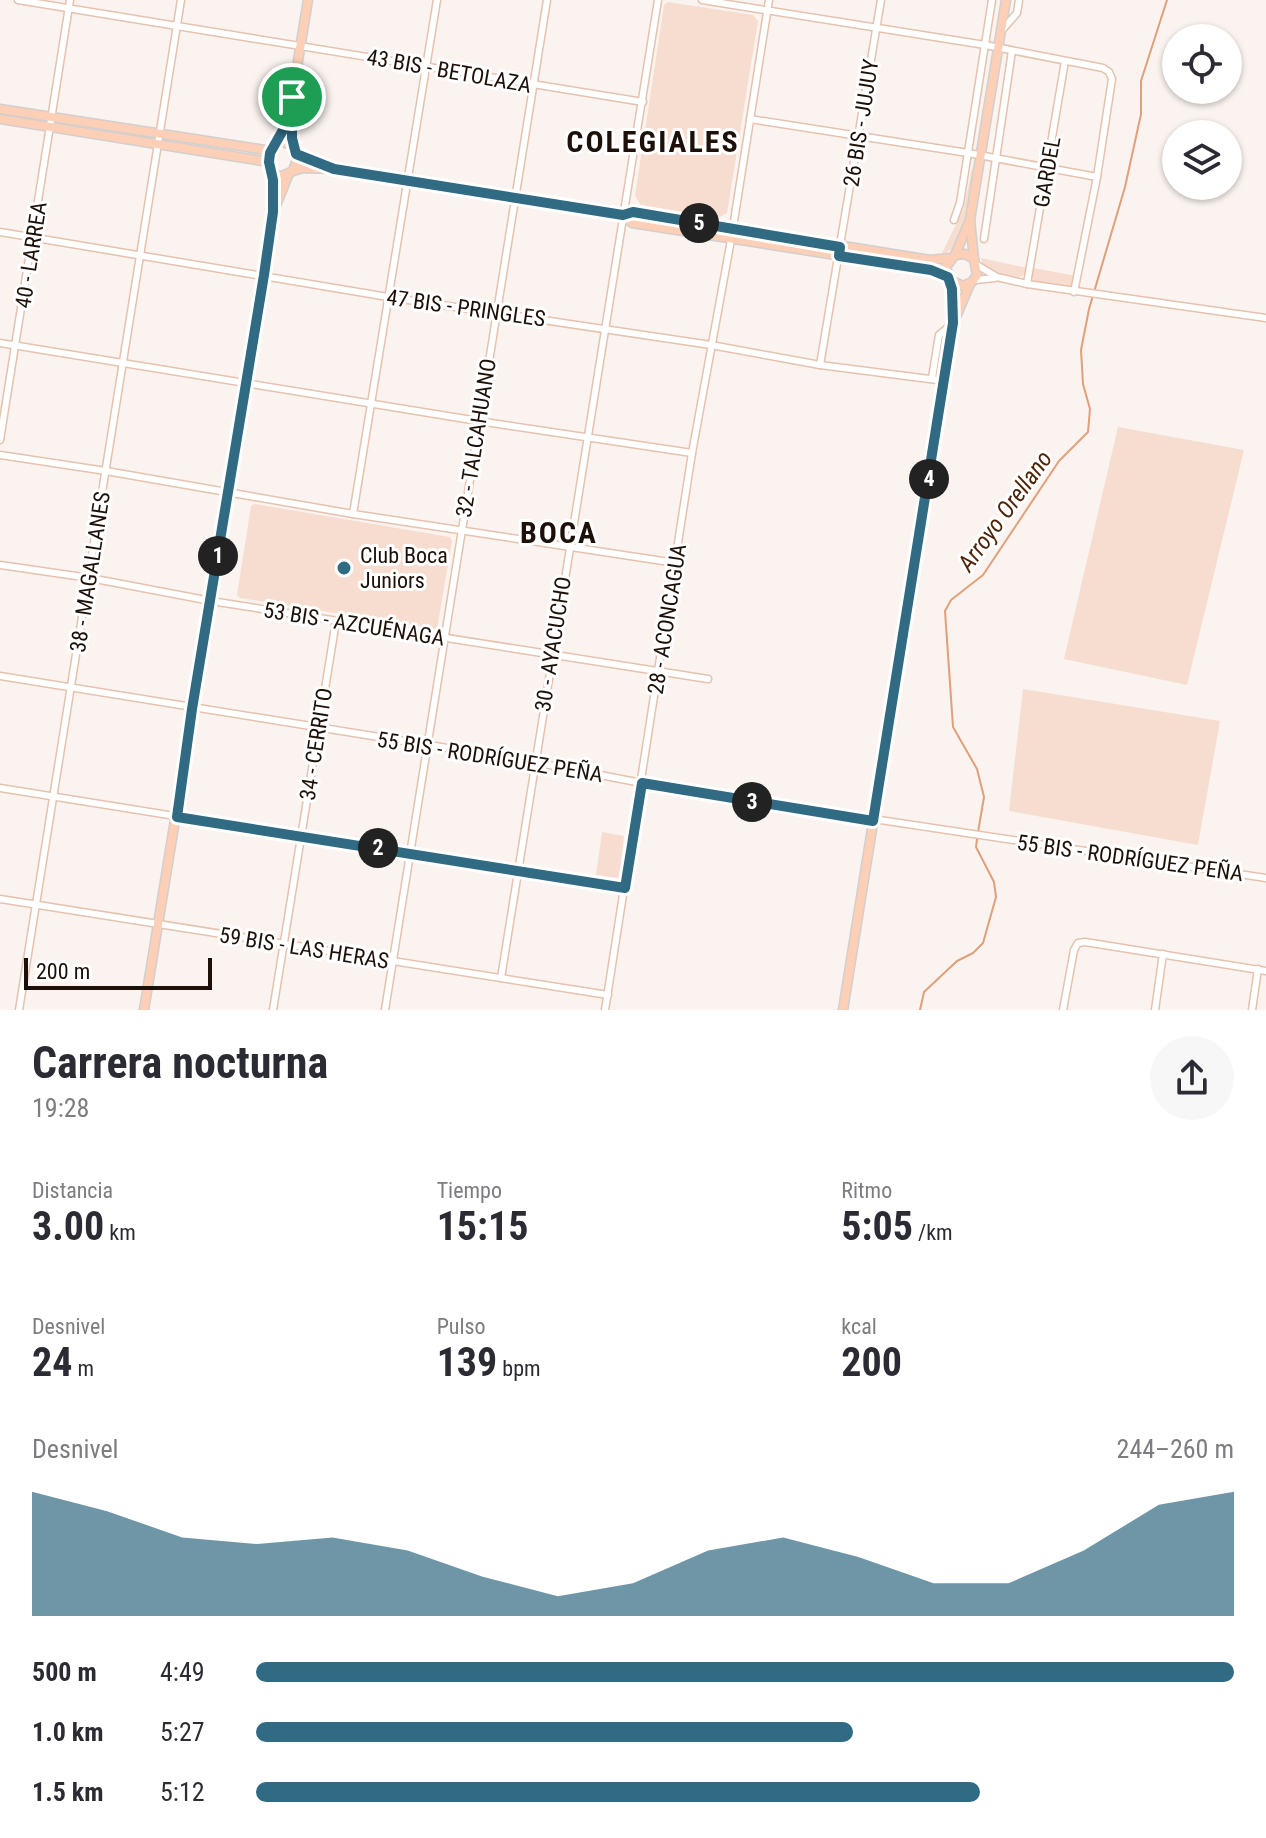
<!DOCTYPE html>
<html lang="es">
<head>
<meta charset="utf-8">
<style>
	:root { --surface:#fff; --page:#f7f7f7; --text:#2b2b33; --muted:#7c7c81; --accent:#316a83 }
	body { margin:0; font-family:"Roboto Condensed",sans-serif; background:var(--page); color:var(--text); height:100vh; display:flex; flex-direction:column; font-size:30px; white-space:nowrap }
	* { box-sizing:border-box; margin:0 }
	p { font-size:26px; color:var(--muted) }
	.icon { flex:none; width:44px; height:44px; fill:none; stroke:currentColor; stroke-width:2; stroke-linecap:round; stroke-linejoin:round }
	.map { position:relative; height:1010px; overflow:hidden }
	.side { display:flex; flex-direction:column; background:var(--surface); flex:1 }
	.side>* { flex:none }
	.fabs { position:absolute; left:1162px; top:24px; display:grid; gap:16px }
	.fabs a { display:grid; place-items:center; width:80px; height:80px; border-radius:50%; background:var(--surface); box-shadow:0 2px 6px #0004; font-size:40px }
	.scale { position:absolute; left:24px; bottom:20px; width:188px; box-sizing:border-box; padding-left:8px; border:4px solid #1d1009; border-top:0; font-size:22px; line-height:28px; white-space:nowrap; color:#1d1009; -webkit-text-stroke:6px #fff; paint-order:stroke }
	.pin { position:absolute; display:grid; place-items:center; width:68px; height:68px; color:#fff; margin:-34px; border:4px solid #fff; border-radius:50%; box-shadow:0 2px 8px #0007 }
	.km { position:absolute; width:40px; height:40px; margin:-20px; border-radius:50%; background:#222; color:#fff; font-size:22px; line-height:40px; text-align:center }
	.round { display:grid; place-items:center; flex:none; width:84px; height:84px; border-radius:42px; background:var(--page) }
	.overview { display:flex; align-items:center; justify-content:space-between; height:136px; padding:0 32px }
	h1 { font-size:44px; font-weight:700; line-height:60px }
	.figures { display:grid; grid-template-columns:repeat(3,1fr); gap:12px; height:136px; padding:8px 32px }
	.figures div { display:grid; align-content:center }
	.figures b { font-size:40px; font-weight:700 }
	.figures small { font-size:22px; font-weight:400 }
	.figures p { font-size:22px }
	.chart { height:224px; padding:16px 32px }
	.chart p { display:flex; justify-content:space-between }
	.chart svg { width:100%; height:144px; margin-top:8px; fill:var(--accent); opacity:.7 }
	ul { padding:0 32px; list-style:none; font-size:26px }
	li { display:grid; grid-template-columns:128px 96px 1fr; align-items:center; height:60px }
	li i { height:20px; border-radius:10px; background:var(--accent) }
	.map>svg:first-child { display:block }
</style>
</head>
<body>
<div class="map">
<svg width="1266" height="1010" viewBox="0 0 1266 1010">
	<rect width="100%" height="100%" fill="#faf3ef"/>
	<g fill="#f7ddcf">
		<polygon points="668,2 753,15 758,21 727,213 718,218 641,205 635,196 664,5"/>
		<path d="M972,167l2,5c-4,27 -3,73 -33,83l23,-47z"/>
		<path d="M981,258l46,10 -2,7c-15,6 -30,-2 -43,-10z"/>
		<polygon points="1033,268 1077,276 1074,288 1035,283 1032,278"/>
		<polygon points="1118,427 1244,450 1187,685 1064,659"/>
		<polygon points="255,504 450,537 452,541 437,629 240,598 237,595 251,506"/>
		<polygon points="1023,689 1220,721 1198,845 1009,811"/>
		<polygon points="602,832 624,836 619,878 596,875"/>
	</g>
	<g fill="none" stroke-linecap="round" stroke-linejoin="round">
		<g stroke="#e19f7a" stroke-width="2">
			<polyline points="978,832 984,797 977,769 953,727 945,611 951,600 983,575 1059,461 1088,432 1090,409 1083,384 1081,350 1089,309 1125,187 1141,114 1141,81 1167,0"/>
			<polyline points="920,1010 924,992 957,961 973,953 983,943 996,897 994,882 976,847 977,839"/>
		</g>
		<defs>
			<g id="minor">
				<polyline points="18,0 643,102"/>
				<polyline points="702,0 985,45 1103,68 1109,72 1112,79 1097,177 1074,292"/>
				<polyline points="1003,29 1017,13 1019,0"/>
				<polyline points="750,119 968,153 1097,177"/>
				<polyline points="954,220 960,203 992,0"/>
				<polyline points="0,232 388,297 711,345 820,365 945,381"/>
				<polyline points="984,239 1012,51"/>
				<polyline points="977,265 997,277 1027,284 1266,318"/>
				<polyline points="975,280 995,278"/>
				<polyline points="1027,284 1065,61"/>
				<polyline points="0,343 478,421 692,453"/>
				<polyline points="820,365 881,0"/>
				<polyline points="932,378 939,335 952,324"/>
				<polyline points="0,440 70,0"/>
				<polyline points="0,455 106,471 353,514 676,563"/>
				<polyline points="353,514 437,0"/>
				<polyline points="0,565 90,578 211,601 708,679"/>
				<polyline points="0,676 534,762 667,788 1266,878"/>
				<polyline points="0,788 625,888"/>
				<polyline points="0,899 608,995"/>
				<polyline points="501,978 658,0"/>
				<polyline points="19,1010 181,0"/>
				<polyline points="273,1010 336,621"/>
				<polyline points="385,1010 547,0"/>
				<polyline points="605,1010 692,453 731,240 769,0"/>
				<polyline points="1063,1010 1074,950 1078,943 1085,942 1266,971"/>
				<polyline points="1155,1010 1163,954"/>
				<polyline points="1252,1010 1258,969"/>
			</g>
			<g id="major">
				<polyline points="0,109 272,151"/>
				<polyline points="292,113 295,147"/>
				<polyline points="0,119 269,162"/>
				<path d="M281,142l12,3 4,14 -4,12 -13,6c-15,-9 -13,-27 1,-35z"/>
				<polyline points="277,144 292,97 308,0"/>
				<polyline points="296,154 305,160 329,167"/>
				<polyline points="293,171 303,168 334,169 623,215 633,212 930,260 951,258"/>
				<polyline points="275,208 288,176"/>
				<polyline points="623,215 632,223 931,270 948,277"/>
				<polyline points="974,259 970,220 1006,0"/>
				<polyline points="950,280 963,286 972,282 977,275 974,259 965,254 955,255"/>
				<polyline points="955,319 970,284"/>
				<polyline points="144,1010 264,275 273,212 272,172"/>
				<polyline points="843,1010 953,323 952,289 946,267 955,255 970,220"/>
			</g>
		</defs>
		<use href="#minor" stroke="#e6c2ae" stroke-width="9"/>
		<use href="#major" stroke="#d2cfce" stroke-width="11"/>
		<use href="#minor" stroke="#fff" stroke-width="6"/>
		<use href="#major" stroke="#fccfb6" stroke-width="8"/>
	</g>
	<g fill="none" stroke-linecap="round" stroke-linejoin="round">
		<defs>
			<polygon id="route" points="292,97 292,138 296,154 334,169 623,215 633,212 840,247 839,256 931,270 948,277 952,289 953,323 873,821 642,783 625,888 177,817 192,709 264,275 273,212 273,180 269,162 270,153 283,130"/>
		</defs>
		<use href="#route" stroke="#fff" stroke-width="16"/>
		<use href="#route" stroke="#316a83" stroke-width="10"/>
	</g>
	<circle fill="#316a83" stroke="#fff" stroke-width="3" cx="344" cy="568" r="8"/>
	<g text-anchor="middle" dominant-baseline="central" stroke-width="6" stroke-linejoin="round" paint-order="stroke">
		<g font-size="22" fill="#1d1009" stroke="#fff">
			<text transform="translate(449 71) rotate(10)">43 BIS - BETOLAZA</text>
			<text transform="translate(861 123) rotate(-81)">26 BIS - JUJUY</text>
			<text transform="translate(1047 172) rotate(-80)">GARDEL</text>
			<text transform="translate(31 255) rotate(-81)">40 - LARREA</text>
			<text transform="translate(466 308) rotate(8)">47 BIS - PRINGLES</text>
			<text transform="translate(476 438) rotate(-81)">32 - TALCAHUANO</text>
			<text transform="translate(90 572) rotate(-81)">38 - MAGALLANES</text>
			<text transform="translate(667 619) rotate(-81)">28 - ACONCAGUA</text>
			<text transform="translate(354 624) rotate(9)">53 BIS - AZCUÉNAGA</text>
			<text transform="translate(553 644) rotate(-81)">30 - AYACUCHO</text>
			<text transform="translate(316 744) rotate(-81)">34 - CERRITO</text>
			<text transform="translate(490 757) rotate(9)">55 BIS - RODRÍGUEZ PEÑA</text>
			<text transform="translate(1130 858) rotate(8)">55 BIS - RODRÍGUEZ PEÑA</text>
			<text transform="translate(304 948) rotate(9)">59 BIS - LAS HERAS</text>
		</g>
		<g font-size="22" fill="#1d1009" stroke="#fff" text-anchor="start">
			<text x="360" y="555">Club Boca<tspan x="360" dy="25">Juniors</tspan></text>
		</g>
		<g font-size="24" font-style="italic" fill="#4e2408" stroke="#fff">
			<text transform="translate(1005 511) rotate(-54)">Arroyo Orellano</text>
		</g>
		<g font-size="30" font-weight="bold" letter-spacing="2" fill="#1d1009" stroke="#fff">
			<text x="653" y="141">COLEGIALES</text>
			<text x="559" y="532">BOCA</text>
		</g>
	</g>
</svg>
<div class="fabs">
<a><svg class="icon" aria-label="locate" viewBox="0 0 24 24"><circle cx="12" cy="12" r="6"/><path d="M12 2v4M12 18v4M2 12h4M18 12h4"/></svg></a>
<a><svg class="icon" aria-label="layers" viewBox="0 0 24 24"><path d="M12 4l9 5-9 5-9-5zM3 14l9 5 9-5"/></svg></a>
</div>
<div class="scale">200 m</div>
<div class="pin" style="left:292px;top:97px;background:#1e9e55"><svg class="icon" aria-label="arrive" viewBox="0 0 24 24"><path d="M6 21V4h12l-3 4 3 4H6"/></svg></div>
<b class="km" style="left:218px;top:556px">1</b>
<b class="km" style="left:378px;top:848px">2</b>
<b class="km" style="left:752px;top:802px">3</b>
<b class="km" style="left:929px;top:479px">4</b>
<b class="km" style="left:699px;top:223px">5</b>
</div>
<section class="side">
<div class="overview"><div><h1>Carrera nocturna</h1><p>19:28</p></div><a class="round"><svg class="icon" aria-label="share" viewBox="0 0 24 24"><path d="M12 15V3M7 8l5-5 5 5M5 13v7h14v-7"/></svg></a></div>
<div class="figures">
<div><p>Distancia</p><b>3.00<small> km</small></b></div>
<div><p>Tiempo</p><b>15:15</b></div>
<div><p>Ritmo</p><b>5:05<small> /km</small></b></div>
</div>
<div class="figures">
<div><p>Desnivel</p><b>24<small> m</small></b></div>
<div><p>Pulso</p><b>139<small> bpm</small></b></div>
<div><p>kcal</p><b>200</b></div>
</div>
<div class="chart"><p><span>Desnivel</span>244–260 m</p>
<svg viewBox="0 0 160 44" preserveAspectRatio="none"><path d="M0 44V6L10 12L20 20L30 22L40 20L50 24L60 32L70 38L80 34L90 24L100 20L110 26L120 34L130 34L140 24L150 10L160 6V44z"/></svg>
</div>
<ul>
<li><b>500 m</b>4:49<i style="width:100%"></i></li>
<li><b>1.0 km</b>5:27<i style="width:61%"></i></li>
<li><b>1.5 km</b>5:12<i style="width:74%"></i></li>
</ul>
</section>
</body>
</html>
